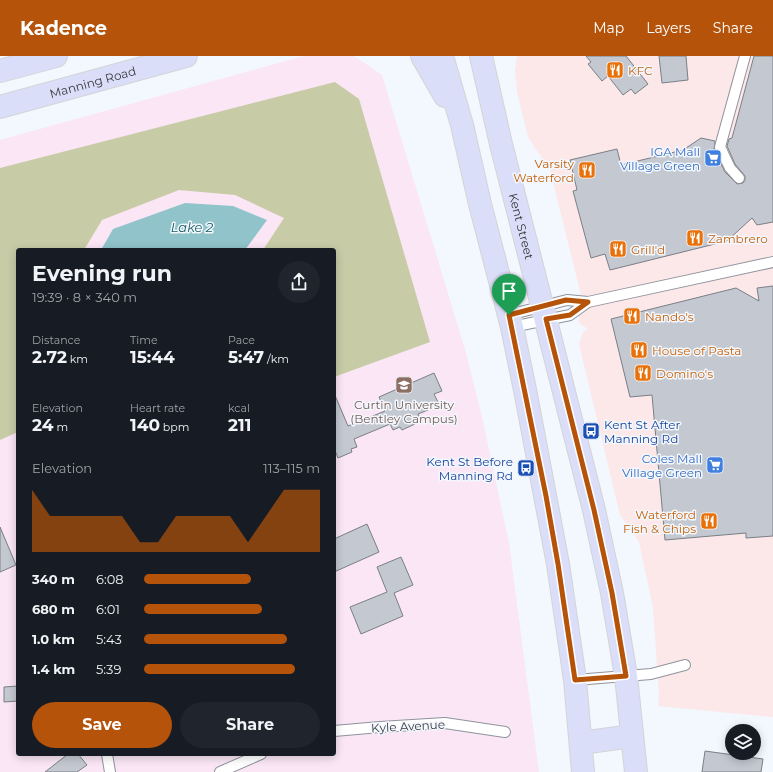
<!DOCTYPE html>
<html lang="en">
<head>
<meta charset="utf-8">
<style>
	:root { --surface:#171b24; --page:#20242c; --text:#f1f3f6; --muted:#9ea1a6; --accent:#b45309 }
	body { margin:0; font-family:Montserrat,sans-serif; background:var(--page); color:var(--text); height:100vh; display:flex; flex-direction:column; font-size:15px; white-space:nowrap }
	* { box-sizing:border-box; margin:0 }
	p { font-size:13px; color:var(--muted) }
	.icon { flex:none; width:22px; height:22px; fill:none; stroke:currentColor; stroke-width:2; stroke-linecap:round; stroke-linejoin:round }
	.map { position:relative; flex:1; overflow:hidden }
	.details { position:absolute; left:16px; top:192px; width:320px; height:508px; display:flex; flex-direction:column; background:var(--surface); border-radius:4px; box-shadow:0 2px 10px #0003 }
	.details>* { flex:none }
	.fabs { position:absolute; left:725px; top:668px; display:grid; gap:8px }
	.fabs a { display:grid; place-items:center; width:36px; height:36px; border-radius:50%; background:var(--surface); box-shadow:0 2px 10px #0003; font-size:20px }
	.pin { position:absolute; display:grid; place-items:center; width:34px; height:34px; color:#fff; margin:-41px -17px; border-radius:50% 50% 50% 0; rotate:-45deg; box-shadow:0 0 4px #0007 }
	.pin .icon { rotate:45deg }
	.round { display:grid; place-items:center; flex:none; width:42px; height:42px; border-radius:21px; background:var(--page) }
	.head { display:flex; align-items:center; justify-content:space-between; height:68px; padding:0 16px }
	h1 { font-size:22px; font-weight:700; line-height:30px }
	.stats { display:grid; grid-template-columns:repeat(3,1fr); gap:6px; height:68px; padding:4px 16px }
	.stats div { display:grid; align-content:center }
	.stats b { font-size:17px; font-weight:700 }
	.stats small { font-size:11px; font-weight:400 }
	.stats p { font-size:11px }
	.chart { height:112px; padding:8px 16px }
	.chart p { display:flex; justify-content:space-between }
	.chart svg { width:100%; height:72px; margin-top:4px; fill:var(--accent); opacity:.7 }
	.cta { display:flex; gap:8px; margin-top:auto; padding:8px 16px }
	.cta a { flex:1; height:46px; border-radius:24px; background:var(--accent); color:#fff; font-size:16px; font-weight:700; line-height:46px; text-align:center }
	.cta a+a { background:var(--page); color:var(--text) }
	ul { padding:0 16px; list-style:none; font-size:13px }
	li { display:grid; grid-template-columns:64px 48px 1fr; align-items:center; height:30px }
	li i { height:10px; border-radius:5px; background:var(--accent) }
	header { display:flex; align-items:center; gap:24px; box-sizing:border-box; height:56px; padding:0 20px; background:var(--accent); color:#fff }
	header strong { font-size:19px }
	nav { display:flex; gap:22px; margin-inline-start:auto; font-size:14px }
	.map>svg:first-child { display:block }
</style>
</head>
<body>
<header>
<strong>Kadence</strong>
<nav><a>Map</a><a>Layers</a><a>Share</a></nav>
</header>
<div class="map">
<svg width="773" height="716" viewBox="0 0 773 716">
	<rect width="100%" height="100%" fill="#f3f7fe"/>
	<polygon fill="#fce7e9" points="517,0 773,0 773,661 658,650 659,638 653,552 639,486 620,459 579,288 583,277 588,273 579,267 580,235 548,106 545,107 528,81 517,36 515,15"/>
	<path fill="#fae6f5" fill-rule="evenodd" d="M304,0h50l28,19 84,278 16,64 27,126 30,229h-539v-632zM18,194h316v504h-316z"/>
	<polygon fill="#c7cca7" points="335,26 359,43 430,286 334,321 334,194 263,194 284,162 235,139 179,134 102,164 84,194 18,194 18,376 0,384 0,112"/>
	<polygon fill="#90c3ca" points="185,147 233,150 267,164 245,194 101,194 113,173"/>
	<g fill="#c3c8d1" stroke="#7a7f87">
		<polygon points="586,0 626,0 648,28 635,38 631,33 623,39 608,20 602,25 588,8 591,6"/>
		<polygon points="659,0 686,0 688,24 662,27"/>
		<polygon points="754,0 773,0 773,166 757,169 752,162 727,185 610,214 605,198 591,202 573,135 577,134 570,104 617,93 621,109 683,94 701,82 715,85 714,94 725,116 737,128 743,127 745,124 745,120 735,108 727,90 729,83 732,82"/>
		<polygon points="773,230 773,480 746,482 746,477 665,484 652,339 630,341 611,263 736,232 759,245 757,232"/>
		<polygon points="434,317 442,335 434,338 438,346 427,351 428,354 418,358 420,362 414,365 415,368 402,374 400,371 393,374 390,368 354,383 357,391 351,393 352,396 338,402 334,392 334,337 348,370 385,355 379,341"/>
		<polygon points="367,468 379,496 334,516 334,483"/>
		<polygon points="0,471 16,509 0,516"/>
		<polygon points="401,501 413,529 394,537 403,560 361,578 350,551 387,536 377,511"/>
		<polygon points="18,630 18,645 4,646 4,631"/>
		<polygon points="705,695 763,703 761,716 702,716"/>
		<polygon points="68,698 78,698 87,709 77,716 45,716"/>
	</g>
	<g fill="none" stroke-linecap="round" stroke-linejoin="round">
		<defs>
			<g id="lane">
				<polyline points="739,122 730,112 720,91 745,0"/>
				<polyline points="509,259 567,244 588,246 773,206"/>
				<polyline points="512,271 570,259 588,246"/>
				<polyline points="575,624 651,618 685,609"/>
				<polyline points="334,675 380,671 445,667 505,676"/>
				<polyline points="107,698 110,716"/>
				<polyline points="220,716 261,698"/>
			</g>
			<g id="primary">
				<polyline points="422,0 445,40"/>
				<polyline points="442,0 462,69 480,148 512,271 525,334 558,508 575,624 583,716"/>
				<path id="s1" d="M481,0l20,88 93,366 18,83 14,83 10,96"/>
				<polyline points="0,15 56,0"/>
				<path id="s2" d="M0,51l186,-51"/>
				<polyline points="581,687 632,680"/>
			</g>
		</defs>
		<use href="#lane" stroke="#8f939c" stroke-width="12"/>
		<use href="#primary" stroke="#d3d4d5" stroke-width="24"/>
		<use href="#lane" stroke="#fff" stroke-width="10"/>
		<use href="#primary" stroke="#dbdef8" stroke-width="22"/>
	</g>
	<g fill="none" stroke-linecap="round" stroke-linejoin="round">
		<defs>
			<polygon id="route" points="566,244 588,246 570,259 546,263 594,454 612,537 626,620 575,624 558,508 546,440 509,259"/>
		</defs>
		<use href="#route" stroke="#fff" stroke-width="8"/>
		<use href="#route" stroke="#b45309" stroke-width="5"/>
	</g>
	<defs>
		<symbol id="restaurant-square" viewBox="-11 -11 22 22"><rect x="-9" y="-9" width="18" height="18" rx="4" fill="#e8710a" stroke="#f3f7fe"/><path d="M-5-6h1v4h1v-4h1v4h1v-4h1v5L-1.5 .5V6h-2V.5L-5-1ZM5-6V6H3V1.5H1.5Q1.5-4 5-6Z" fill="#fff"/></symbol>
		<symbol id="supermarket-square" viewBox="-11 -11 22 22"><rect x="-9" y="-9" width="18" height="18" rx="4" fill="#3f7fe0" stroke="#f3f7fe"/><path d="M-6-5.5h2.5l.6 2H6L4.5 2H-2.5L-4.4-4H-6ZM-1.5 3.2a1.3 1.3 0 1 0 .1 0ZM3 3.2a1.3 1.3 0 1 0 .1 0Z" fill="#fff"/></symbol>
		<symbol id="university-square" viewBox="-11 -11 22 22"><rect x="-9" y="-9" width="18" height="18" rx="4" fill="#8d6e63" stroke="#f3f7fe"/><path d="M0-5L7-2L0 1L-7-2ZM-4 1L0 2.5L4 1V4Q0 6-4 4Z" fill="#fff"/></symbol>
		<symbol id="bus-square" viewBox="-11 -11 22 22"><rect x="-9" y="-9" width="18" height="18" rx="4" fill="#1a4fb4" stroke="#f3f7fe"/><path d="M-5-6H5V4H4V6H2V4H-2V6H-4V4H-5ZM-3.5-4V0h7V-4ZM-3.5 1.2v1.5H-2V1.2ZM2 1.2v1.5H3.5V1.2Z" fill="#fff"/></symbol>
	</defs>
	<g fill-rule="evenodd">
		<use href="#restaurant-square" x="605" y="4" width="20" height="20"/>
		<use href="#supermarket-square" x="703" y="92" width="20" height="20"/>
		<use href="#restaurant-square" x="577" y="104" width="20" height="20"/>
		<use href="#restaurant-square" x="685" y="172" width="20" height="20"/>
		<use href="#restaurant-square" x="608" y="183" width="20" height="20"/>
		<use href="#restaurant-square" x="622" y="250" width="20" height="20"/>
		<use href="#restaurant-square" x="629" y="284" width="20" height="20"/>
		<use href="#restaurant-square" x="633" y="307" width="20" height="20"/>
		<use href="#university-square" x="394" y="319" width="20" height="20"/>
		<use href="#bus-square" x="581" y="365" width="20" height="20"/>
		<use href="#supermarket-square" x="705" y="399" width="20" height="20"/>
		<use href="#bus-square" x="516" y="402" width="20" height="20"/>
		<use href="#restaurant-square" x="699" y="455" width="20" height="20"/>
	</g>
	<g text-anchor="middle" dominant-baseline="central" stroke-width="3" stroke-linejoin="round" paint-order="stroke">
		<g font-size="12" fill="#c56008" stroke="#f3f7fe" text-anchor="start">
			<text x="628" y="14">KFC</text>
			<text x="574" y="107" text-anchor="end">Varsity<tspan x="574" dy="14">Waterford</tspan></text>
			<text x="708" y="182">Zambrero</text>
			<text x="631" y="193">Grill'd</text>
			<text x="645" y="260">Nando's</text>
			<text x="652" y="294">House of Pasta</text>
			<text x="656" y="317">Domino's</text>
			<text x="696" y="458" text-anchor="end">Waterford<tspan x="696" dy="14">Fish &amp; Chips</tspan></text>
		</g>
		<g font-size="12" fill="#383a3e" stroke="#f3f7fe">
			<text stroke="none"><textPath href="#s2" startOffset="96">Manning Road</textPath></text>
			<text stroke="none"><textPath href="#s1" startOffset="175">Kent Street</textPath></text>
			<text transform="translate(408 670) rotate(-3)">Kyle Avenue</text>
		</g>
		<g font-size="12" fill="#366cbe" stroke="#f3f7fe" text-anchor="end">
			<text x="700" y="95">IGA Mall<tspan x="700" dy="14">Village Green</tspan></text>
			<text x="702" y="402">Coles Mall<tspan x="702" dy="14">Village Green</tspan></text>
		</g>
		<g font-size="12" fill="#785e54" stroke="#f3f7fe">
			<text x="404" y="348">Curtin University<tspan x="404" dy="14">(Bentley Campus)</tspan></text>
		</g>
		<g font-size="12" fill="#164399" stroke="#f3f7fe" text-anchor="start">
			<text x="604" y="368">Kent St After<tspan x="604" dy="14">Manning Rd</tspan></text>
			<text x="513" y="405" text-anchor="end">Kent St Before<tspan x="513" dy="14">Manning Rd</tspan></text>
		</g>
		<g font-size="13" font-style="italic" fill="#145b63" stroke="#f3f7fe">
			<text x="192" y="171">Lake 2</text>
		</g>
	</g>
</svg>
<div class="fabs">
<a><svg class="icon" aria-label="layers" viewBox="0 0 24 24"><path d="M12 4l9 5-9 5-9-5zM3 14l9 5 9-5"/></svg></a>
</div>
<div class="pin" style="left:509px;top:259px;background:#1e9e55"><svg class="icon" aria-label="arrive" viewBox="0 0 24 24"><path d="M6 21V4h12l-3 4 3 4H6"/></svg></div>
<section class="details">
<div class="head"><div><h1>Evening run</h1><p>19:39 · 8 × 340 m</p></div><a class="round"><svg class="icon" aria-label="share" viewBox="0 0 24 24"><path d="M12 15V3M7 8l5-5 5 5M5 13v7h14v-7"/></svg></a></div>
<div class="stats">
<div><p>Distance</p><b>2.72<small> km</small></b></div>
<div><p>Time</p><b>15:44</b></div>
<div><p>Pace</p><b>5:47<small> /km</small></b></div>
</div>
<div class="stats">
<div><p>Elevation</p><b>24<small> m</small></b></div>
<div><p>Heart rate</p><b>140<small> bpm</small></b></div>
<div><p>kcal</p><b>211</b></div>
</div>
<div class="chart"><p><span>Elevation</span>113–115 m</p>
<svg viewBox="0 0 160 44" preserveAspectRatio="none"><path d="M0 44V6L10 22L20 22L30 22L40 22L50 22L60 38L70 38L80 22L90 22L100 22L110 22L120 38L130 22L140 6L150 6L160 6V44z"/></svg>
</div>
<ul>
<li><b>340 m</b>6:08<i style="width:61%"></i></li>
<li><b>680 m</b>6:01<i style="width:67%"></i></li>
<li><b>1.0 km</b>5:43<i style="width:81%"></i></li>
<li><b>1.4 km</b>5:39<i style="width:86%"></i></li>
</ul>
<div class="cta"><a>Save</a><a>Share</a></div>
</section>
</div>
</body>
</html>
